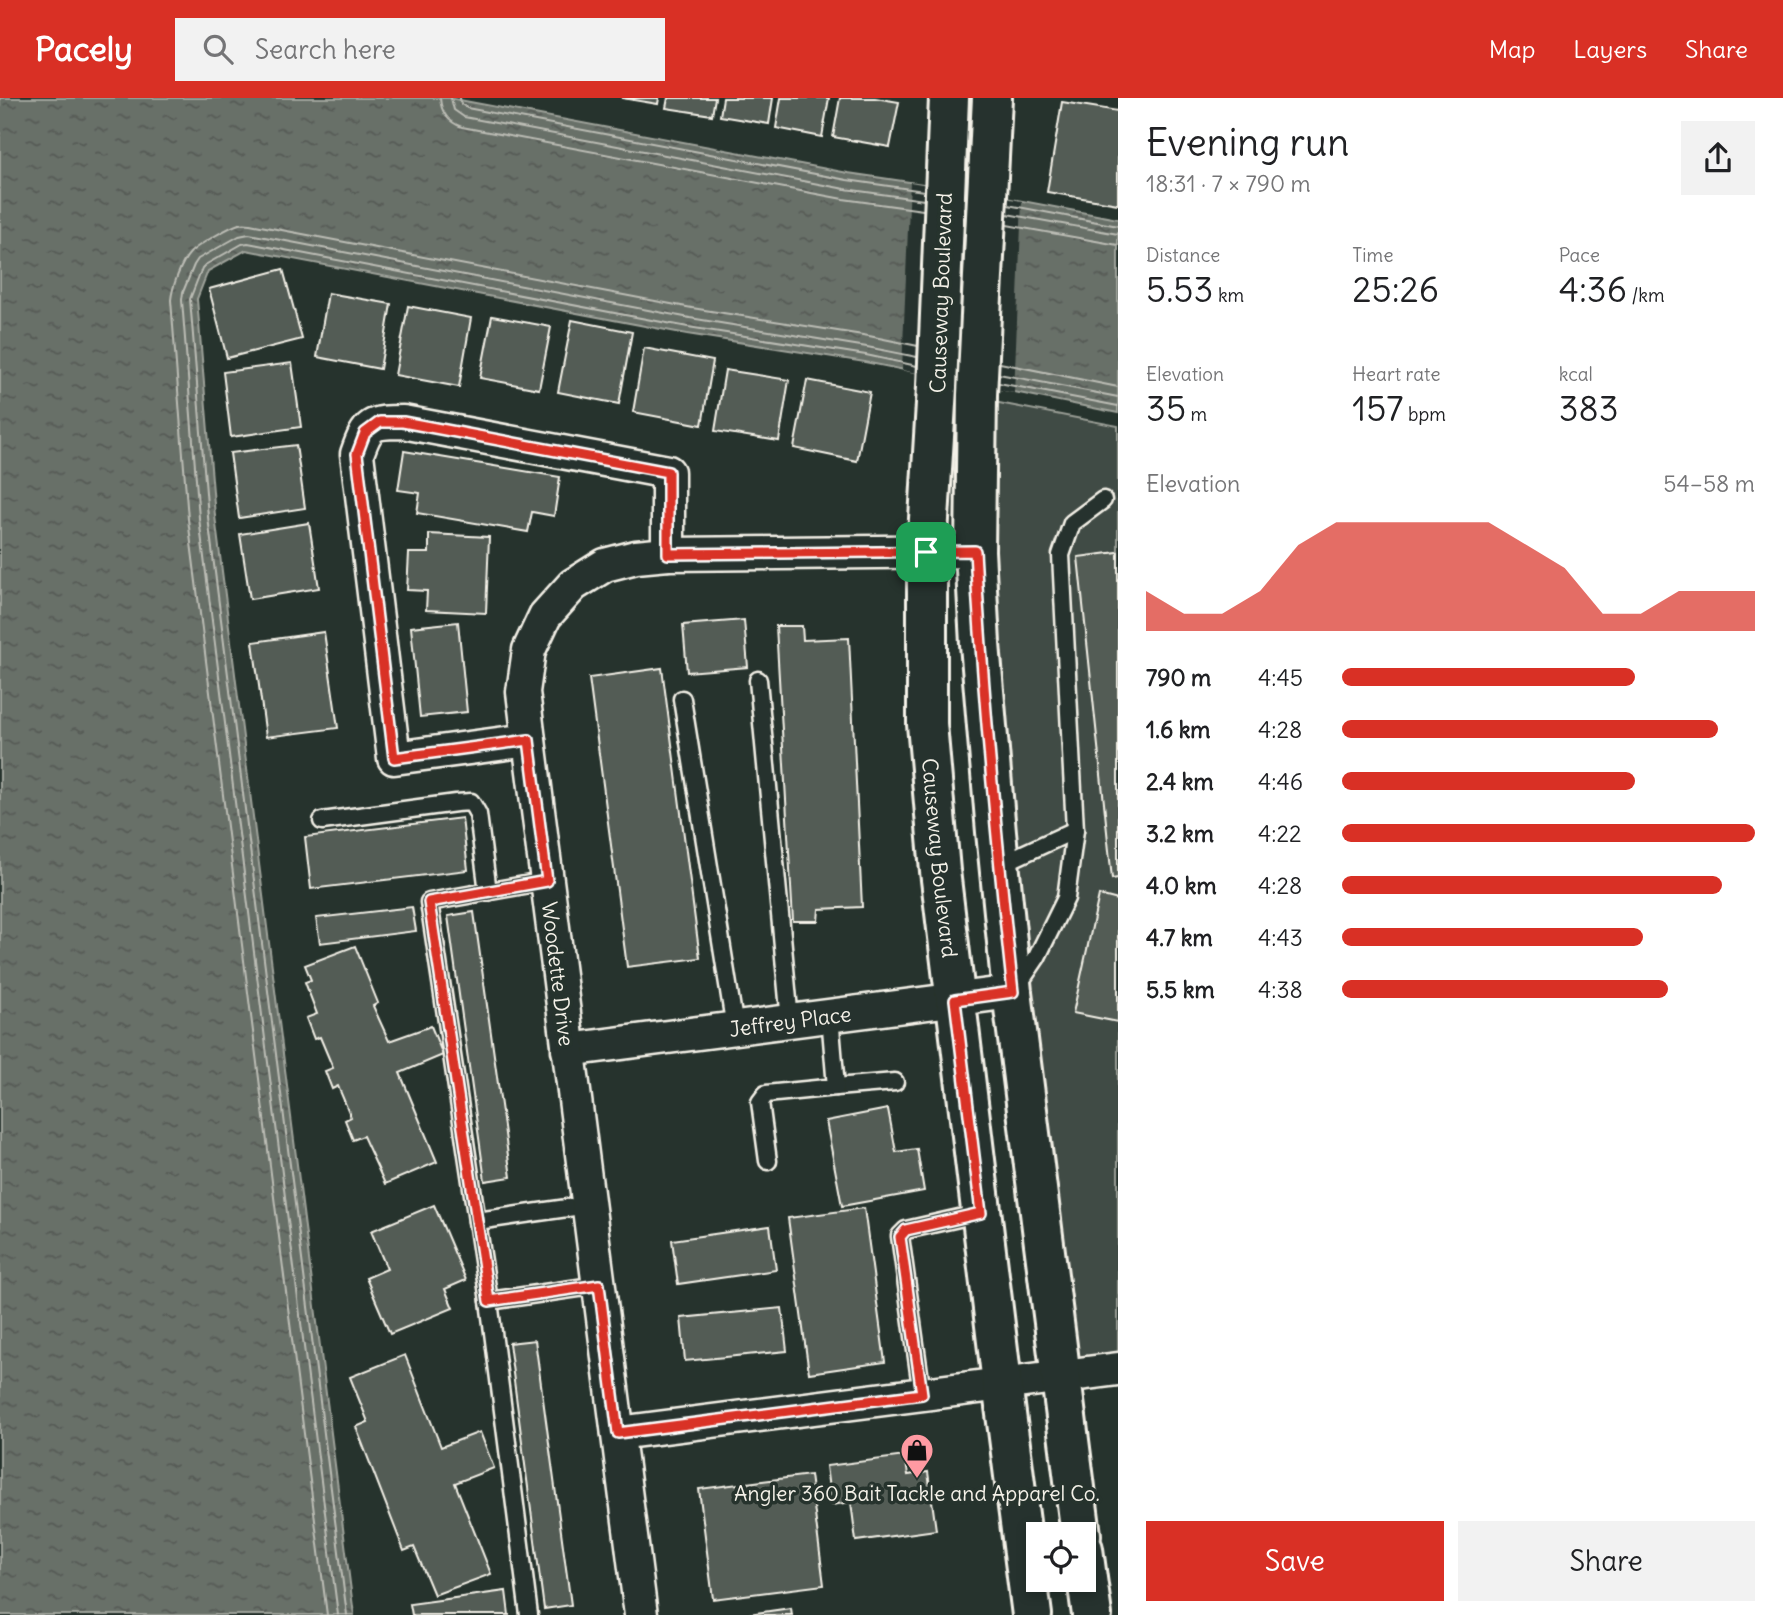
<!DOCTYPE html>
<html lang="en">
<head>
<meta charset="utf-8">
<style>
	:root { --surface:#fff; --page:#f2f2f2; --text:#202124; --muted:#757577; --accent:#d93025 }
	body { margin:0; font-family:Delius,sans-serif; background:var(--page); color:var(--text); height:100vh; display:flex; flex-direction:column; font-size:26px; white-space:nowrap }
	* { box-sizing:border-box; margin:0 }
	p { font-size:23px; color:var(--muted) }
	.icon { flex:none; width:38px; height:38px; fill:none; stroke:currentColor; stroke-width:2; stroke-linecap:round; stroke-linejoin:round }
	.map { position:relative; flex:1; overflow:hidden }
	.panel { display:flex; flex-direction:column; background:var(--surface); width:665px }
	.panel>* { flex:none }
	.buttons { position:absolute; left:1026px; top:1424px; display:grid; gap:14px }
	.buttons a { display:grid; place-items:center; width:70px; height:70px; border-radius:0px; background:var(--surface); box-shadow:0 4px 10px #0003; font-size:35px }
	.pin { position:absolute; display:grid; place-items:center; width:60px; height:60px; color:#fff; margin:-30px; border-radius:14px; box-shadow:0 4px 10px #0006 }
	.round { display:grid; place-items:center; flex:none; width:74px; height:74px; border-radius:0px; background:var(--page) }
	.summary { display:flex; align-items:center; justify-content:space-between; height:119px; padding:0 28px }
	h1 { font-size:38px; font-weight:600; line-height:52px }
	.metrics { display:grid; grid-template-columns:repeat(3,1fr); gap:10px; height:119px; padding:7px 28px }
	.metrics div { display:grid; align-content:center }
	.metrics b { font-size:35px; font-weight:600 }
	.metrics small { font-size:19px; font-weight:400 }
	.metrics p { font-size:19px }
	.chart { height:196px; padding:14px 28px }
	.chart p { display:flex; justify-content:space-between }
	.chart svg { width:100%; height:126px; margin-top:7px; fill:var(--accent); opacity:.7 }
	.cta { display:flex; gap:14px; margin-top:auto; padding:14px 28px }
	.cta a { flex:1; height:80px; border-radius:0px; background:var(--accent); color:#fff; font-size:28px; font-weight:600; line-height:80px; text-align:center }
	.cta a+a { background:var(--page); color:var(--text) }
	ul { padding:0 28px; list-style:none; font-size:23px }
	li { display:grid; grid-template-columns:112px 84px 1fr; align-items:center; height:52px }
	li i { height:18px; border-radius:9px; background:var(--accent) }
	header { display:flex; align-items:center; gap:42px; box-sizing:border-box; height:98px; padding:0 35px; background:var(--accent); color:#fff }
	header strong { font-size:33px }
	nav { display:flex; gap:38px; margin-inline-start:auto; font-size:24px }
	.search { width:490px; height:63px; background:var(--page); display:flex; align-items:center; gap:18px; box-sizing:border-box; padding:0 24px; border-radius:0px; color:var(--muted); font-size:26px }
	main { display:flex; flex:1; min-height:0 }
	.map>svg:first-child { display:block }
</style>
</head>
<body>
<header>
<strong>Pacely</strong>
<div class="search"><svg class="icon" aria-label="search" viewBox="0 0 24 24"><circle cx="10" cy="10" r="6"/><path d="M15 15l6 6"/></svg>Search here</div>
<nav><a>Map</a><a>Layers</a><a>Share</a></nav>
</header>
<main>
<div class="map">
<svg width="1118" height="1517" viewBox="0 0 1118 1517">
	<defs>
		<pattern id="water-ripples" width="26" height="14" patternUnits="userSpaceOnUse" patternTransform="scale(1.75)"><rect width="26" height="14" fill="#676f68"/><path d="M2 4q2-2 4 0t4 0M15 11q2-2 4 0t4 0" fill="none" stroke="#565a55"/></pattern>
	</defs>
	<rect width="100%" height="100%" fill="#26332d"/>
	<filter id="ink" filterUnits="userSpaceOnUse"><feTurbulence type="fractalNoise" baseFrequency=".0143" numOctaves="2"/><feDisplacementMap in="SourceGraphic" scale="14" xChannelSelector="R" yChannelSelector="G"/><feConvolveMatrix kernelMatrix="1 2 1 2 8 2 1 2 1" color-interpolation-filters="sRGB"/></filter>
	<g filter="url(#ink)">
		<polygon fill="#414b45" stroke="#9a9e96" stroke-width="2" points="994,304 1118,328 1118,1257 1076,1261 1029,892 1012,732 991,452"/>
		<polygon fill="url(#water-ripples)" stroke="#9fa39b" stroke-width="2" points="0,0 449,0 848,75 964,92 1118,121 1118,315 865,264 687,236 246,152 208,173 197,201 215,418 354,1517 0,1517"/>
		<polygon fill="#26332d" points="910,84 1022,103 1014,295 902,272"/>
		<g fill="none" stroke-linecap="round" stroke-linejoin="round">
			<g stroke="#bcbdb5" stroke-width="2">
				<path d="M440,0c1,15 8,24 22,29l381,72 80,11"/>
				<polyline points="451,0 454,12 464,19 845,91 924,102"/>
				<polyline points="460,0 461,6 467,10 847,82 924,93"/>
				<polyline points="1008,107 1118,128"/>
				<polyline points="1007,116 1118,136"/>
				<polyline points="1007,127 1118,147"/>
				<polyline points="1000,265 1118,289"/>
				<polyline points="999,276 1118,299"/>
				<polyline points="999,285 1118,308"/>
				<path d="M327,1517l-139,-1096 -17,-219c1,-12 10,-38 19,-47 6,-7 39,-26 49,-29 5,-1 6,-1 11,0l442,84 177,28 49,10"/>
				<polyline points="338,1517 199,420 182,202 183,194 194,167 198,161 239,138 249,136 690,220 867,249 917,259"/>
				<polyline points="347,1517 208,419 190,201 202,170 205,167 242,146 248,145 688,229 866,257 917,268"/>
			</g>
		</g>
		<g fill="#525c55" stroke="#f4f1e8" stroke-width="2">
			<polygon points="622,0 659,0 658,6"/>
			<polygon points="668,0 715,0 712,17 666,10"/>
			<polygon points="723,0 773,0 769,26 720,18"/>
			<polygon points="781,0 829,0 822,39 776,30"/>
			<polygon points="840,0 875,0 899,4 890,49 833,39"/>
			<polygon points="1062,4 1118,13 1118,106 1047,94"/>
			<polygon points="283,171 302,241 227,260 209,191"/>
			<polygon points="328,195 391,206 380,271 317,259"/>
			<polygon points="408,208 471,220 459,289 395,277"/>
			<polygon points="492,218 551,229 539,291 480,280"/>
			<polygon points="572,222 632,234 619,306 558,294"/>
			<polygon points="644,250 713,263 702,327 633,314"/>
			<polygon points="292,265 301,329 231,339 223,274"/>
			<polygon points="725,272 789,282 779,343 715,333"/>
			<polygon points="807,282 870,294 857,363 794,350"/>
			<polygon points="296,347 305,410 239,420 230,355"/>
			<polygon points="404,353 560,379 554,418 532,414 528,434 417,415 420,395 398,392"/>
			<polygon points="309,425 319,490 250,501 240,436"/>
			<polygon points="429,436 489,439 486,515 426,512 427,493 407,492 409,455 429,455"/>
			<polygon points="1118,454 1118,780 1112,781 1078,459"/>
			<polygon points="744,522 748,569 687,574 683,527"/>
			<polygon points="458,524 467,614 420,619 411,529"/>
			<polygon points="776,528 802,528 803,542 849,540 862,809 819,811 818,823 793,823"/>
			<polygon points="324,534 338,630 266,639 253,544"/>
			<polygon points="662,570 700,860 627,869 589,580"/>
			<polygon points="462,720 468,772 311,791 305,739"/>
			<polygon points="1099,797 1118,802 1118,924 1073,915"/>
			<polygon points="412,809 416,833 320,845 316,820"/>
			<polygon points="474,814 511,1079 485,1083 448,818"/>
			<polygon points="355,848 378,905 373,908 389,943 431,928 443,957 400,975 437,1064 385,1086 363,1038 353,1042 345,1022 351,1019 338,988 332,991 325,973 333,970 320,939 314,941 306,920 317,916 305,884 311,882 305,867"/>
			<polygon points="888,1011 896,1054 917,1051 924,1093 842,1108 826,1023"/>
			<polygon points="434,1107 466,1182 445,1191 453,1210 390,1236 366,1180 387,1171 371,1133"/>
			<polygon points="864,1110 885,1264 809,1275 788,1120"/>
			<polygon points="770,1128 776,1172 678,1186 672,1142"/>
			<polygon points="782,1210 787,1253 685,1263 681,1220"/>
			<polygon points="535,1242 571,1507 544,1511 509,1245"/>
			<polygon points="405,1257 441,1349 480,1334 494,1370 455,1385 491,1476 434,1497 414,1449 404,1453 356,1329 368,1324 350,1279"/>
			<polygon points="905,1358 908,1377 928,1374 936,1432 856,1443 851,1404 831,1407 826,1368"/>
			<polygon points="810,1377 824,1487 713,1501 699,1391"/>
			<polygon points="506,1493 509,1517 412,1517 410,1506"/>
			<polygon points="791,1510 792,1517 741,1517"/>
		</g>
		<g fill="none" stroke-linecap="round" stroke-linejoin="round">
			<defs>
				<g id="service">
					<polyline points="758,582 790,923"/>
					<polyline points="682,601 735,930"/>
					<polyline points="322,723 456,705 471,704 478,716 488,794"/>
					<polyline points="1001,766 1075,732"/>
					<polyline points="1018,887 1037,859 1066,800 1075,732 1061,457 1072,425 1103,402"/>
					<polyline points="836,989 895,984"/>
					<polyline points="768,1063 760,1004 766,996 836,989 830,918"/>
					<polyline points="477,1123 588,1107"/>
					<polyline points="489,1203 599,1187"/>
					<polyline points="922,1296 900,1138 906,1132 981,1115"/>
					<polyline points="529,1517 489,1203 429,804 547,783"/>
				</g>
				<g id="minor">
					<path d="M529,642l-135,18 -37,-304c11,-31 14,-32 46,-32l265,50v82"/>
					<path id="s1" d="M568,952l444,-58"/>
					<polyline points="618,1335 1118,1271"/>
					<polyline points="641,1517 529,642 523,594 529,552 545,518 573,487 605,467 636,459 668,456 975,453"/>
				</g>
				<g id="tertiary">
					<path id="s2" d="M949,0l-12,289 -10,165v172l13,147 62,512 30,232"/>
					<polyline points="992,0 977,297 975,453 980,546 996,734 1012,894 1081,1437"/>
					<polyline points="1083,1451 1092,1517"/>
				</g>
			</defs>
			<use href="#service" stroke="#f4f1e8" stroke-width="21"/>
			<use href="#minor" stroke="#f4f1e8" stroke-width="37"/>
			<use href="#tertiary" stroke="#f4f1e8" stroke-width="44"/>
			<use href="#service" stroke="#26332d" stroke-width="16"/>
			<use href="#minor" stroke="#26332d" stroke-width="32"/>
			<use href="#tertiary" stroke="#26332d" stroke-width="38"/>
		</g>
	</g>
	<g fill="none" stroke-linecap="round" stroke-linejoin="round" filter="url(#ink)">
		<defs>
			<path id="route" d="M380,324h23l265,50v82l307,-3c8,148 22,295 38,441l-58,8 26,213 -75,17 -6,7 22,157 -304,39 -19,-148 -110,16 -60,-399 118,-21 -18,-141 -135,18 -37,-304 8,-21z"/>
		</defs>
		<use href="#route" stroke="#fff" stroke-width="14"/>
		<use href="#route" stroke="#d93025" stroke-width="9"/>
	</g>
	<defs>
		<symbol id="shop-pin" viewBox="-11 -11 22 30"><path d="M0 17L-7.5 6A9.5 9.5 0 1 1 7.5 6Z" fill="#ff9aa2" stroke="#26332d"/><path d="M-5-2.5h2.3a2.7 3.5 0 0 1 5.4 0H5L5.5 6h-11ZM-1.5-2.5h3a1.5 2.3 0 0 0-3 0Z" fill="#111"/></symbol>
	</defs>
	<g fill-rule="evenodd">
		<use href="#shop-pin" x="898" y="1333" width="38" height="52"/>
	</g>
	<g text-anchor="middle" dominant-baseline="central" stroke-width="7" stroke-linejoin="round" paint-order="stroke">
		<g font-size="21" fill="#f4f1e8" stroke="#26332d">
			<text transform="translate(941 195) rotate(-88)">Causeway Boulevard</text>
			<text stroke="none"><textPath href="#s2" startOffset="761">Causeway Boulevard</textPath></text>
			<text transform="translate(558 876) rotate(83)">Woodette Drive</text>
			<text stroke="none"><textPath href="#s1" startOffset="224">Jeffrey Place</textPath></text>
		</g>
		<g font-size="21" fill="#f4f1e8" stroke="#26332d">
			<text x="917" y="1395">Angler 360 Bait Tackle and Apparel Co.</text>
		</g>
	</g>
</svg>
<div class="buttons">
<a><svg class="icon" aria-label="locate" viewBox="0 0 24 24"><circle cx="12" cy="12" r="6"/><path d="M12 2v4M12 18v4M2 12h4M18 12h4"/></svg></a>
</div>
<div class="pin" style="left:926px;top:454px;background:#1e9e55"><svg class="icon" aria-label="arrive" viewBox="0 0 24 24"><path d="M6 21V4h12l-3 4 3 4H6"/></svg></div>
</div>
<section class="panel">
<div class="summary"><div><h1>Evening run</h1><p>18:31 · 7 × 790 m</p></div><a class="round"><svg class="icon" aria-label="share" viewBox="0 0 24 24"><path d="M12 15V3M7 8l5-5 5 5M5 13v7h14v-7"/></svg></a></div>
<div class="metrics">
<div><p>Distance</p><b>5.53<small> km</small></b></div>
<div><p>Time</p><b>25:26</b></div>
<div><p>Pace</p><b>4:36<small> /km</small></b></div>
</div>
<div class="metrics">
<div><p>Elevation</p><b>35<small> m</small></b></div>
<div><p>Heart rate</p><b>157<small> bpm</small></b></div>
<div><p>kcal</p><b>383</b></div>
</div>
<div class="chart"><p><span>Elevation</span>54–58 m</p>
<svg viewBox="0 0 160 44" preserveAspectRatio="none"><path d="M0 44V30L10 38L20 38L30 30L40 14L50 6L60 6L70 6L80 6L90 6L100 14L110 22L120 38L130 38L140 30L150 30L160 30V44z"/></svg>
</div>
<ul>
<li><b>790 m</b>4:45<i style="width:71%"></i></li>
<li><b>1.6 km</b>4:28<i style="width:91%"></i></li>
<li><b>2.4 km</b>4:46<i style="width:71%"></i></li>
<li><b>3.2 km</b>4:22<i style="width:100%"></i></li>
<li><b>4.0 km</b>4:28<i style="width:92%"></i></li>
<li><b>4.7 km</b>4:43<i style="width:73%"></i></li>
<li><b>5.5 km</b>4:38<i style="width:79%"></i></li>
</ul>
<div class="cta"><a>Save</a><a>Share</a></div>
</section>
</main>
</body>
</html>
